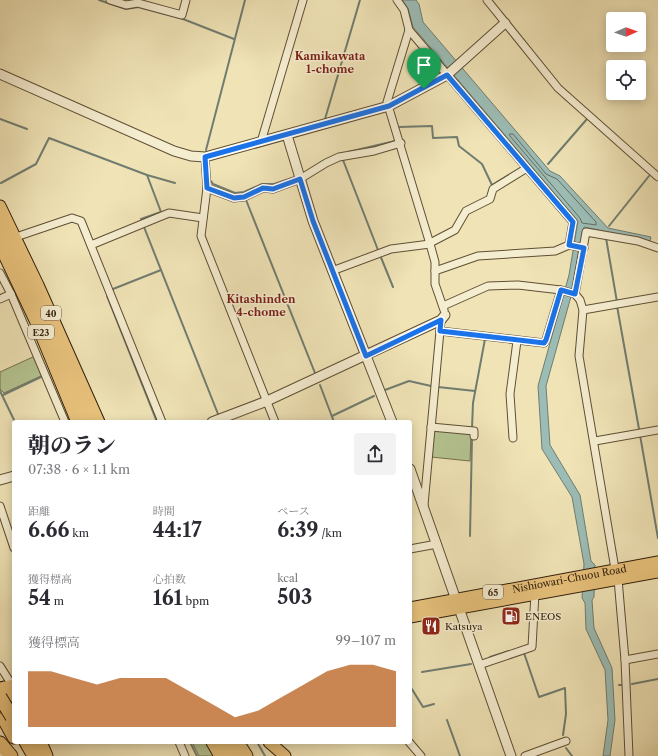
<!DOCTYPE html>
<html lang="ja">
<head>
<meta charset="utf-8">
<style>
	:root { --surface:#fff; --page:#f2f2f3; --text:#2b2b33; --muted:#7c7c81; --accent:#b45309 }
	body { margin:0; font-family:"Libre Caslon Text","Noto Serif JP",serif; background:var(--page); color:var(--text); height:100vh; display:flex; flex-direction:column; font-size:15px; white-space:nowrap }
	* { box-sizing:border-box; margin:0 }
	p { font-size:13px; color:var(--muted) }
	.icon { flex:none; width:22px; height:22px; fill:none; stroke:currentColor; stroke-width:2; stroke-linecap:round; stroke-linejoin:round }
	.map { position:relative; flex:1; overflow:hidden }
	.details { position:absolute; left:12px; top:420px; width:400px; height:324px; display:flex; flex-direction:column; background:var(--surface); border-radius:4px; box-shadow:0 2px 10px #0003 }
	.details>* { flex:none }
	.needle { width:26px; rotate:88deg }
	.fabs { position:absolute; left:606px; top:12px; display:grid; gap:8px }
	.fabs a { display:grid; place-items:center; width:40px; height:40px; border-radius:4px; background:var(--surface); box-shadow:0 2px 10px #0003; font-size:20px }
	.pin { position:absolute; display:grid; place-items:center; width:34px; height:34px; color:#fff; margin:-41px -17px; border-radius:50% 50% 50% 0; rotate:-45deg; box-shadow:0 0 4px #0007 }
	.pin .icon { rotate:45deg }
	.round { display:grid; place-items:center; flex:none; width:42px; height:42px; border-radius:4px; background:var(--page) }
	.head { display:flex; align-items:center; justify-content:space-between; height:68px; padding:0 16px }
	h1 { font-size:22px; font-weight:800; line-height:30px }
	.stats { display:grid; grid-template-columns:repeat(3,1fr); gap:6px; height:68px; padding:4px 16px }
	.stats div { display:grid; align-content:center }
	.stats b { font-size:20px; font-weight:800 }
	.stats small { font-size:11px; font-weight:400 }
	.stats p { font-size:11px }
	.chart { height:112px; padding:8px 16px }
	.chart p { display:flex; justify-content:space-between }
	.chart svg { width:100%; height:72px; margin-top:4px; fill:var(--accent); opacity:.7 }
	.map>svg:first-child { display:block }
</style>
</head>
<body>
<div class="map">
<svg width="658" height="756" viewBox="0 0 658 756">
	<rect width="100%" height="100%" fill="#f0e4b7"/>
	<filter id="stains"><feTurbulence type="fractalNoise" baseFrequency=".005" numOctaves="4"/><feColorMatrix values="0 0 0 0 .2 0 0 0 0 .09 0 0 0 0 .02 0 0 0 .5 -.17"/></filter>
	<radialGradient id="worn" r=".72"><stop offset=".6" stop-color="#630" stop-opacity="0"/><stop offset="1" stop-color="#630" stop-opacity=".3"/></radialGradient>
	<g fill="#b5c592" stroke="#72714e">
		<polygon points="35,356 43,375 4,393 0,389 0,372"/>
		<polygon points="436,430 471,434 470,461 431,457 433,433"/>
		<polygon points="192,742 210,742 217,756 199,756"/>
	</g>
	<polygon fill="#9cbdb6" stroke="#707d71" points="402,0 416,0 419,4 423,22 550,171 560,176 608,228 651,237 650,241 584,227 577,275 546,386 550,445 580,495 591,561 595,565 594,597 592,600 594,628 612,668 615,720 610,756 603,756 608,720 605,670 586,629 585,603 582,598 584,564 572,497 542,449 538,386 569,275 578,221 413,27 408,8"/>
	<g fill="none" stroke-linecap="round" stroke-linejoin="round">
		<polygon stroke="#666d60" stroke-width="1" points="510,134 513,134 546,174 557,179 596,222 596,225 582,223 580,218 510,136"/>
		<g stroke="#707d71" stroke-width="2">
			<polyline points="99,0 126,9 138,7 183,19 234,39"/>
			<polyline points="0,119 27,129"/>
			<polyline points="325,119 360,0"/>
			<polyline points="399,127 432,126 433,138 457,137 459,146 482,164 492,185 522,167"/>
			<polyline points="206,150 245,0"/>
			<polyline points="348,152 395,141"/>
			<polyline points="343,160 378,250"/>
			<polyline points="320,163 336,155"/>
			<polyline points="548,164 587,119"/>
			<polyline points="211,181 213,184 235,193 244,192 262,184 274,184 295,177"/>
			<polyline points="1,183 36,164 49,138 147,175 175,183"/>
			<polyline points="246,200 315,373"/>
			<polyline points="141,219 161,212 147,175"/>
			<polyline points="609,226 649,176"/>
			<polyline points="144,227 218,414"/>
			<polyline points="606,238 617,302"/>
			<polyline points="380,255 393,287"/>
			<polyline points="113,289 161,270"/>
			<polyline points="107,296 157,422"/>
			<polyline points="617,306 639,429"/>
			<polyline points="320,385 334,422"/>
			<polyline points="438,387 475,391"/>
			<polyline points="385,390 409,381 431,386"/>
			<polyline points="0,391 15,422"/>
			<polyline points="3,395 43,376"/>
			<polyline points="332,416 374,396"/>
			<polyline points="472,428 473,403 485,339"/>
			<polyline points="640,435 658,538"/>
			<polyline points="470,536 472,437"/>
			<polyline points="524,653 539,697 565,688 566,714 563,735"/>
			<polyline points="490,657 509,651"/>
			<polyline points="422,672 471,664"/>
			<polyline points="632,684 658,679"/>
			<polyline points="619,685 624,685"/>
			<polyline points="410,686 423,707 434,704"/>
			<polyline points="447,720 460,756"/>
			<polyline points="190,742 197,756"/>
			<polyline points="257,742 265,756"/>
			<polyline points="566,748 572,756"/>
		</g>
		<defs>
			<g id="minor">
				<polyline points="110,0 126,5 138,3 182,15 186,0"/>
				<polyline points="397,0 404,10 409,30 573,222 569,245"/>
				<polyline points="487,0 558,88 658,177"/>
				<polyline points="409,30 387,102 430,244 435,262 435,284 444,310"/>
				<polyline points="261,142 303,0"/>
				<polyline points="205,157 207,188 201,236 275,422"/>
				<polyline points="207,188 234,198 244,197 263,188 273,189 300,179 326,163 339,157 374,151 401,143"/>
				<polyline points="16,237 72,218 81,221 162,422"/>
				<polyline points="430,243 455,230 466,211 490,199 493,189 527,168"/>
				<polyline points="91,245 169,213 203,218"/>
				<polyline points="332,271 391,249 430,244"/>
				<polyline points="435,271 478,256 555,251 569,245 584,248"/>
				<polyline points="0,273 11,294 65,422"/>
				<polyline points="575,294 586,232 638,241 658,248"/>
				<polyline points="0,299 11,294"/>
				<polyline points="443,306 488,286 518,285 561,290 575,294 580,300 583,310 579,356 615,569"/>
				<polyline points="583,310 658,297"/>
				<polyline points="440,331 544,343 546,340 561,290"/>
				<polyline points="431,427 474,431 474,436"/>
				<polyline points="513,438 510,394 517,341"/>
				<polyline points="595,441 658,430"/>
				<polyline points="424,505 441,320"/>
				<polyline points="0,506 14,548"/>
				<polyline points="410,549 437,544"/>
				<polyline points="618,579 625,660 629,756"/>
				<polyline points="625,660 658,654"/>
				<polyline points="479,665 532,647 535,593"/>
				<polyline points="0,666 12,685"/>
				<polyline points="179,742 185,756"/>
				<polyline points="409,742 421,756"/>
				<polyline points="0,755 1,756"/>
				<polyline points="525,756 566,741"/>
			</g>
			<g id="tertiary">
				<polyline points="0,74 174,151 191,156 205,157 389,106 447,75 505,23"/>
				<polyline points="287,135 313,221 392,422"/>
				<polyline points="212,422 267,401 441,320 445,315"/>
				<polyline points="410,469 511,756"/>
				<polyline points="0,480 14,476"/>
			</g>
			<g id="primary">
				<polyline points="0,206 38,285 99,422"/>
				<path id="s1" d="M410,608l248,-46"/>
				<polyline points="410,617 658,572"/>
				<polyline points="0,688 14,685"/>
				<polyline points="0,698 14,695"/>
				<polyline points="269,742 285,756"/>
			</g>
			<g id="motorway">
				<polyline points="0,222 47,321 88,422"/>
				<polyline points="0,244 36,320 78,422"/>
				<polyline points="4,719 14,737"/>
				<polyline points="26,742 34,756"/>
				<polyline points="40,742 46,756"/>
				<polyline points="213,742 221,756"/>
				<polyline points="225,742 234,756"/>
				<polyline points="237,742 246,756"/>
				<polyline points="0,743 11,756"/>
			</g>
		</defs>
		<use href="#minor" stroke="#5f4f34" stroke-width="9"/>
		<use href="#tertiary" stroke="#5f4f34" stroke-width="11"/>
		<use href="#primary" stroke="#2f1d09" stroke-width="13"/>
		<use href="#motorway" stroke="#2f1d09" stroke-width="15"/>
		<use href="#minor" stroke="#f5edd0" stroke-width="7"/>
		<use href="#tertiary" stroke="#f5edd0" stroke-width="9"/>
		<use href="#primary" stroke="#e8c27c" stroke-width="11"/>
		<use href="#motorway" stroke="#e8c27c" stroke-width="13"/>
		<defs>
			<polyline id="motorway-bridge" points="0,697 12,717"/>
		</defs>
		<use href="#motorway-bridge" stroke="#2f1d09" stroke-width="15" stroke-linecap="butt"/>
		<use href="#motorway-bridge" stroke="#e8c27c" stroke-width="13"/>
	</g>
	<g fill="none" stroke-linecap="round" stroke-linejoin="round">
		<defs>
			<polygon id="route" points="447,75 573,222 569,245 584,248 575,294 561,290 546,340 544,343 440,331 441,320 366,356 313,221 300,179 273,189 263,188 244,197 234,198 207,188 205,157 389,106"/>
		</defs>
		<use href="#route" stroke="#fff" stroke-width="8"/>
		<use href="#route" stroke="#1a73e8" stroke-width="5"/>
	</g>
	<defs>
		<symbol id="fuel-square" viewBox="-11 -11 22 22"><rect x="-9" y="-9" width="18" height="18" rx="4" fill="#8f2418" stroke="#f5edd0"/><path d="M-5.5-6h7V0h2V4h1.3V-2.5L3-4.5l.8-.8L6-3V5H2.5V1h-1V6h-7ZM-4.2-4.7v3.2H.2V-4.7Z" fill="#fff"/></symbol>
		<symbol id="restaurant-square" viewBox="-11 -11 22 22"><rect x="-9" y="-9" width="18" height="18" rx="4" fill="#8f2418" stroke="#f5edd0"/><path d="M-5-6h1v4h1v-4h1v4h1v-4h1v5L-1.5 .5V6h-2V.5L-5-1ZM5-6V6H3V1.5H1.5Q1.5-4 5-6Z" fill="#fff"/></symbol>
	</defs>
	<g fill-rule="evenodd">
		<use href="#fuel-square" x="500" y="605" width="22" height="22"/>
		<use href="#restaurant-square" x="420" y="615" width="22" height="22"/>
	</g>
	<g text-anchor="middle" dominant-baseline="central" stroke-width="3" stroke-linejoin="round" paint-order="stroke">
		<g fill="#f5edd0" stroke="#6a5b45" stroke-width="1">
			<rect x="41" y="306" width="20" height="14" rx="3"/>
			<rect x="28" y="325" width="26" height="14" rx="3"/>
			<rect x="483" y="585" width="20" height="14" rx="3"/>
		</g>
		<g font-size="9" font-weight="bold" fill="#2f1d09">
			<text x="51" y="313">40</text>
			<text x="41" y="332">E23</text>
			<text x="493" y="592">65</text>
		</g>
		<g font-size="10" fill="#2f1d09" stroke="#f5edd0">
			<text stroke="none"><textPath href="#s1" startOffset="162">Nishiowari-Chuou Road</textPath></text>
		</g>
		<g font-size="10" fill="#2f1d09" stroke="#f5edd0" text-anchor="start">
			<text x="525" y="616">ENEOS</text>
			<text x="445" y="626">Katsuya</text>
		</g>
		<g font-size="11" font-weight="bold" fill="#7a1f14" stroke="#f5edd0">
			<text x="330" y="56">Kamikawata<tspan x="330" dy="13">1-chome</tspan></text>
			<text x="261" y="299">Kitashinden<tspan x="261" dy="13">4-chome</tspan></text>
		</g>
	</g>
	<rect width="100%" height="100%" filter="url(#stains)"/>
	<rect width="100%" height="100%" fill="url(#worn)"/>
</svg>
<div class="fabs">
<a><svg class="needle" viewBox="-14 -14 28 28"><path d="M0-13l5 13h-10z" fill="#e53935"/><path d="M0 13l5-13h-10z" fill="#7c7c81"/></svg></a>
<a><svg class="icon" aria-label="locate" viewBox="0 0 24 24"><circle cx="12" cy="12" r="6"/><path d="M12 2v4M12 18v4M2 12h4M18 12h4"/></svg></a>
</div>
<div class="pin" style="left:424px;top:89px;background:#1e9e55"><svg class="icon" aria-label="arrive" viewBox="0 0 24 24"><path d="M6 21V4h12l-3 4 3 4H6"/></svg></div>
<section class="details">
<div class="head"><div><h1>朝のラン</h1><p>07:38 · 6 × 1.1 km</p></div><a class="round"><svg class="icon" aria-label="share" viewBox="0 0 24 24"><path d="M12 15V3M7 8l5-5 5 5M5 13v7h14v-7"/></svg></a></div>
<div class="stats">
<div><p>距離</p><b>6.66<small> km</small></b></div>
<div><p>時間</p><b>44:17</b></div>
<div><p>ペース</p><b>6:39<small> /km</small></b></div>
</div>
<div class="stats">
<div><p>獲得標高</p><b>54<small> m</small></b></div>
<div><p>心拍数</p><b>161<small> bpm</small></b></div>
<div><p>kcal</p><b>503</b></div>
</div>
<div class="chart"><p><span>獲得標高</span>99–107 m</p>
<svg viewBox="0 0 160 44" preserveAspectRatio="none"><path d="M0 44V10L10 10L20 14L30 18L40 14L50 14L60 14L70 22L80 30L90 38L100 34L110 26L120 18L130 10L140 6L150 6L160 10V44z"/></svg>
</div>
</section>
</div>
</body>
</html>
